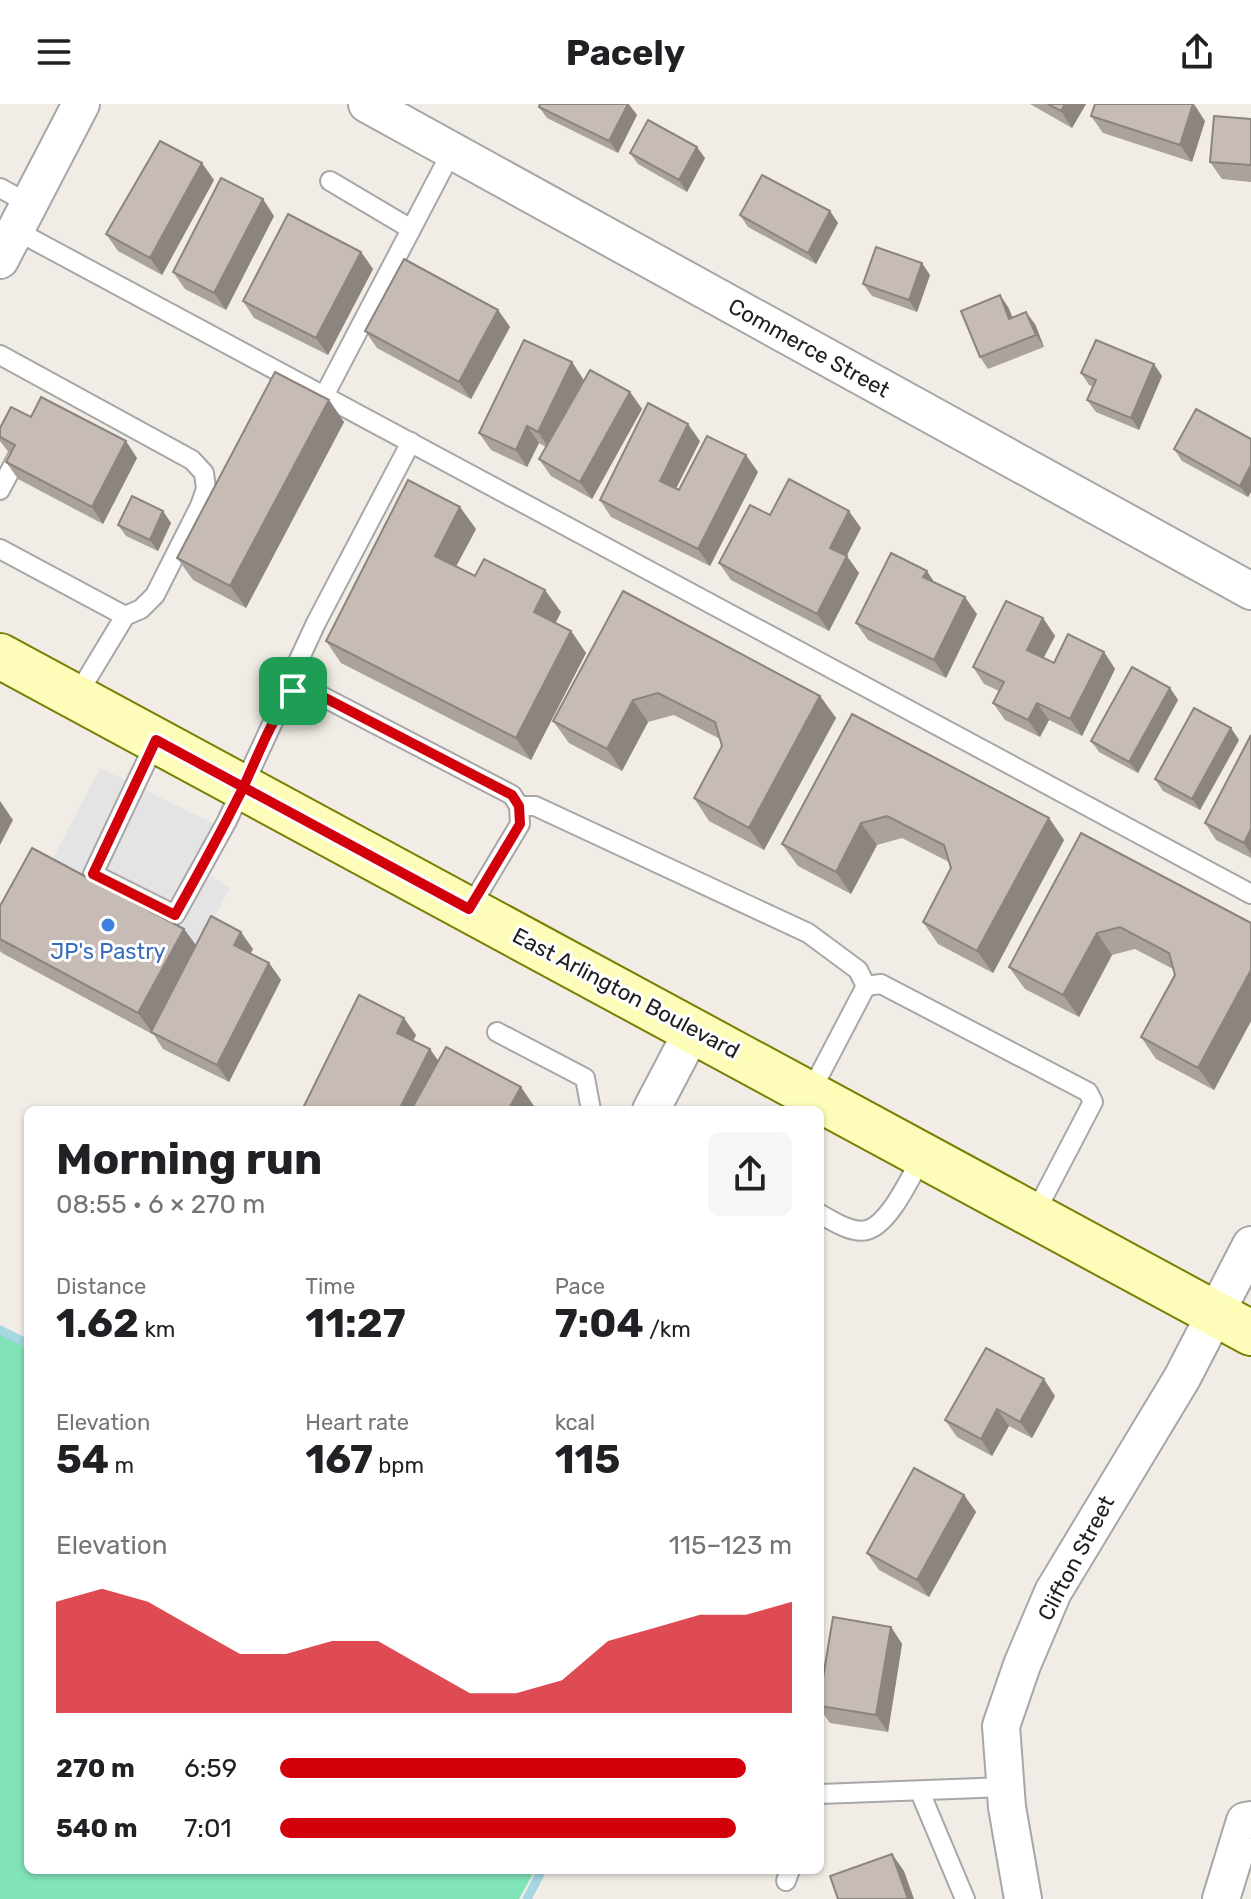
<!DOCTYPE html>
<html lang="en">
<head>
<meta charset="utf-8">
<style>
	:root { --surface:#fff; --page:#f6f6f6; --text:#202124; --muted:#757577; --accent:#d1000b }
	body { margin:0; font-family:Rubik,sans-serif; background:var(--page); color:var(--text); height:100vh; display:flex; flex-direction:column; font-size:30px; white-space:nowrap }
	* { box-sizing:border-box; margin:0 }
	p { font-size:26px; color:var(--muted) }
	.icon { flex:none; width:44px; height:44px; fill:none; stroke:currentColor; stroke-width:2; stroke-linecap:round; stroke-linejoin:round }
	.map { position:relative; flex:1; overflow:hidden }
	.details { position:absolute; left:24px; top:1002px; width:800px; height:768px; display:flex; flex-direction:column; background:var(--surface); border-radius:12px; box-shadow:0 2px 6px #0004 }
	.details>* { flex:none }
	.pin { position:absolute; display:grid; place-items:center; width:68px; height:68px; color:#fff; margin:-34px; border-radius:16px; box-shadow:0 4px 12px #0006 }
	.round { display:grid; place-items:center; flex:none; width:84px; height:84px; border-radius:12px; background:var(--page) }
	.summary { display:flex; align-items:center; justify-content:space-between; height:136px; padding:0 32px }
	h1 { font-size:44px; font-weight:700; line-height:60px }
	.figures { display:grid; grid-template-columns:repeat(3,1fr); gap:12px; height:136px; padding:8px 32px }
	.figures div { display:grid; align-content:center }
	.figures b { font-size:40px; font-weight:700 }
	.figures small { font-size:22px; font-weight:400 }
	.figures p { font-size:22px }
	.chart { height:224px; padding:16px 32px }
	.chart p { display:flex; justify-content:space-between }
	.chart svg { width:100%; height:144px; margin-top:8px; fill:var(--accent); opacity:.7 }
	ul { padding:0 32px; list-style:none; font-size:26px }
	li { display:grid; grid-template-columns:128px 96px 1fr; align-items:center; height:60px }
	li i { height:20px; border-radius:10px; background:var(--accent) }
	header { display:flex; justify-content:space-between; align-items:center; height:104px; padding:0 32px; background:var(--surface); font-size:36px; font-weight:700 }
	.map>svg:first-child { display:block }
</style>
</head>
<body>
<header><svg class="icon" aria-label="menu" viewBox="0 0 24 24"><path d="M4 6h16M4 12h16M4 18h16"/></svg>Pacely<svg class="icon" aria-label="share" viewBox="0 0 24 24"><path d="M12 15V3M7 8l5-5 5 5M5 13v7h14v-7"/></svg></header>
<div class="map">
<svg width="1251" height="1795" viewBox="0 0 1251 1795">
	<rect width="100%" height="100%" fill="#f1ede6"/>
	<polygon fill="#81e3b8" points="0,1225 28,1240 28,1766 535,1766 519,1795 0,1795"/>
	<polygon fill="#e4e4e4" points="100,664 229,727 208,770 230,784 198,844 48,764"/>
	<g fill="none" stroke-linecap="round" stroke-linejoin="round">
		<g stroke="#a5d6e1" stroke-width="9">
			<polyline points="0,1226 28,1240"/>
			<polyline points="527,1795 542,1766"/>
		</g>
		<defs>
			<g id="lane">
				<polyline points="330,77 411,125"/>
				<polyline points="0,84 29,100"/>
				<polyline points="15,126 1251,790"/>
				<polyline points="0,251 192,356 204,369 206,385 200,402 155,491 141,505 125,512 76,593"/>
				<polyline points="324,292 452,47"/>
				<polyline points="0,386 17,354"/>
				<polyline points="0,445 125,512"/>
				<polyline points="293,587 297,560 316,519 411,338"/>
				<polyline points="156,637 93,770 175,811 227,717 279,605 293,587 306,584 512,691 519,702 520,720 469,805"/>
				<polyline points="519,702 535,702 808,829 858,866 866,882 810,989"/>
				<polyline points="866,882 881,880 1088,988 1093,998 1034,1111"/>
				<polyline points="497,928 585,974 591,1006"/>
				<path d="M820,1110c13,7 32,20 47,16 23,-6 45,-56 56,-75"/>
				<polyline points="920,1688 965,1795"/>
				<polyline points="820,1690 1006,1683"/>
				<polyline points="786,1777 790,1766"/>
			</g>
			<g id="street">
				<polyline points="367,0 1251,487"/>
				<polyline points="0,156 81,0"/>
				<polyline points="651,1006 693,926"/>
				<polyline points="1023,1795 1007,1703 1001,1622 1022,1561 1053,1488 1182,1274 1251,1141"/>
				<polyline points="1221,1795 1245,1717 1251,1716"/>
			</g>
			<polyline id="secondary" points="0,552 1251,1229"/>
		</defs>
		<use href="#lane" stroke="#a7a7a7" stroke-width="22"/>
		<use href="#street" stroke="#a7a7a7" stroke-width="40"/>
		<use href="#secondary" stroke="#787f00" stroke-width="48"/>
		<use href="#lane" stroke="#fff" stroke-width="18"/>
		<use href="#street" stroke="#fff" stroke-width="36"/>
		<use href="#secondary" stroke="#fdfdb9" stroke-width="44"/>
	</g>
	<g fill="#aaa29c">
		<polygon points="540,0 629,0 637,11 618,49 547,14 539,3"/>
		<polygon points="1030,0 1086,0 1072,24"/>
		<polygon points="1091,12 1205,17 1192,58 1103,29"/>
		<polygon points="1251,15 1251,78 1222,75 1210,58"/>
		<polygon points="630,49 705,54 687,88 638,60"/>
		<polygon points="214,76 162,171 118,147 106,130"/>
		<polygon points="830,107 838,119 816,160 748,123 740,111"/>
		<polygon points="274,112 226,206 185,185 173,168"/>
		<polygon points="361,148 373,165 328,251 254,214 243,197"/>
		<polygon points="930,171 917,208 872,192 863,180"/>
		<polygon points="1000,191 1008,203 1013,214 1035,220 1044,243 988,265 980,253"/>
		<polygon points="498,206 510,223 471,295 377,244 365,227"/>
		<polygon points="572,258 583,275 630,288 642,305 592,395 551,372 539,355 546,343 539,339 527,363 491,346 479,329"/>
		<polygon points="1081,269 1162,272 1139,326 1096,308 1087,296 1093,283 1089,281"/>
		<polygon points="329,296 344,318 246,504 193,476 177,454"/>
		<polygon points="0,324 137,354 103,420 18,375 6,358 10,350 0,337"/>
		<polygon points="1251,335 1251,388 1248,393 1182,357 1174,345"/>
		<polygon points="700,337 676,385 679,386 758,368 710,462 611,413 600,396"/>
		<polygon points="770,411 861,424 846,452 859,469 829,527 731,476 719,459"/>
		<polygon points="171,419 158,447 126,432 118,421"/>
		<polygon points="476,425 456,462 475,472 561,508 555,519 571,527 586,549 531,656 341,559 326,537"/>
		<polygon points="935,479 977,510 946,574 868,536 856,519"/>
		<polygon points="623,487 820,592 836,614 764,746 709,717 694,694 722,642 720,635 674,611 648,618 622,667 569,639 553,617"/>
		<polygon points="1043,514 1055,532 1043,554 1054,559 1104,548 1115,565 1082,632 1049,616 1040,633 1005,616 993,599 999,587 984,580 973,563"/>
		<polygon points="1170,584 1178,596 1138,669 1099,648 1091,637"/>
		<polygon points="852,610 1049,714 1064,736 993,869 938,840 923,818 951,764 949,758 902,734 877,741 851,790 798,762 782,740"/>
		<polygon points="1251,631 1251,754 1216,736 1205,719"/>
		<polygon points="1239,636 1200,706 1163,687 1155,675"/>
		<polygon points="1081,729 1251,819 1251,917 1214,986 1156,955 1141,933 1175,871 1173,865 1135,845 1112,851 1079,913 1025,885 1009,863"/>
		<polygon points="0,802 184,825 196,841 253,845 250,849 269,859 281,876 229,978 163,945 154,931 2,849 0,847"/>
		<polygon points="1055,1292 1032,1334 1009,1322 992,1352 957,1333 945,1316"/>
		<polygon points="964,1391 976,1408 929,1493 879,1466 867,1449"/>
		<polygon points="891,1523 902,1540 888,1628 830,1619 820,1605 820,1592"/>
	</g>
	<g fill="#8b847f">
		<polygon points="628,0 637,11 618,49 609,37"/>
		<polygon points="1065,0 1086,0 1072,24 1061,7"/>
		<polygon points="1194,0 1205,17 1192,58 1180,41"/>
		<polygon points="697,43 705,54 687,88 679,76"/>
		<polygon points="202,59 214,76 162,171 150,154"/>
		<polygon points="263,95 274,112 226,206 214,189"/>
		<polygon points="830,107 838,119 816,160 808,149"/>
		<polygon points="361,148 373,165 328,251 316,234"/>
		<polygon points="922,159 930,171 917,208 909,196"/>
		<polygon points="1000,191 1008,203 1018,227 1009,215"/>
		<polygon points="498,206 510,223 471,295 459,278"/>
		<polygon points="1026,208 1035,220 1044,243 1036,231"/>
		<polygon points="572,258 583,275 550,345 538,328"/>
		<polygon points="1154,260 1162,272 1139,326 1131,314"/>
		<polygon points="630,288 642,305 592,395 580,378"/>
		<polygon points="329,296 344,318 246,504 230,482"/>
		<polygon points="688,320 700,337 671,394 660,377"/>
		<polygon points="527,322 539,339 527,363 516,346"/>
		<polygon points="126,337 137,354 103,420 92,403"/>
		<polygon points="746,351 758,368 710,462 698,445"/>
		<polygon points="1251,361 1251,388 1248,393 1240,382"/>
		<polygon points="460,403 476,425 450,474 435,452"/>
		<polygon points="163,407 171,419 158,447 150,436"/>
		<polygon points="849,407 861,424 842,461 830,444"/>
		<polygon points="847,452 859,469 829,527 817,510"/>
		<polygon points="927,467 938,484 923,473"/>
		<polygon points="545,486 561,508 550,530 534,508"/>
		<polygon points="965,493 977,510 946,574 934,556"/>
		<polygon points="1043,514 1055,532 1039,563 1027,546"/>
		<polygon points="571,527 586,549 531,656 516,634"/>
		<polygon points="1104,548 1115,565 1082,632 1070,615"/>
		<polygon points="1170,584 1178,596 1138,669 1129,658"/>
		<polygon points="820,592 836,614 764,746 749,724"/>
		<polygon points="633,596 648,618 622,667 607,645"/>
		<polygon points="1037,599 1049,616 1040,633 1028,616"/>
		<polygon points="1231,624 1239,636 1200,706 1192,695"/>
		<polygon points="0,697 13,716 0,741"/>
		<polygon points="1049,714 1064,736 993,869 977,847"/>
		<polygon points="861,719 877,741 851,790 836,768"/>
		<polygon points="1251,725 1251,750 1244,739"/>
		<polygon points="184,825 200,847 152,928 138,909"/>
		<polygon points="241,828 253,845 246,858 234,841"/>
		<polygon points="1097,829 1112,851 1079,913 1063,891"/>
		<polygon points="269,859 281,876 229,978 217,961"/>
		<polygon points="1251,866 1251,917 1214,986 1198,964"/>
		<polygon points="404,914 416,931 409,946 397,929"/>
		<polygon points="430,945 442,962 420,1006 399,1006"/>
		<polygon points="521,983 536,1005 536,1006 508,1006"/>
		<polygon points="1044,1275 1055,1292 1032,1334 1020,1318"/>
		<polygon points="997,1305 1009,1322 992,1352 981,1335"/>
		<polygon points="964,1391 976,1408 929,1493 917,1476"/>
		<polygon points="891,1523 902,1540 888,1628 876,1611"/>
		<polygon points="892,1750 904,1767 914,1795 908,1795"/>
	</g>
	<g fill="#c6bcb5" stroke="#8b847f" stroke-width="2">
		<polygon points="540,0 628,0 609,37 539,3"/>
		<polygon points="1048,0 1065,0 1061,7"/>
		<polygon points="1095,0 1193,0 1180,41 1091,12"/>
		<polygon points="1214,12 1251,15 1251,61 1210,58"/>
		<polygon points="648,16 697,43 679,76 630,49"/>
		<polygon points="160,37 202,59 150,154 106,130"/>
		<polygon points="762,71 830,107 808,149 740,111"/>
		<polygon points="221,74 263,95 214,189 173,168"/>
		<polygon points="288,110 361,148 316,234 243,197"/>
		<polygon points="876,143 922,159 909,196 863,180"/>
		<polygon points="404,155 498,206 459,278 365,227"/>
		<polygon points="1000,191 1009,215 1026,208 1036,231 980,253 961,207"/>
		<polygon points="524,236 572,258 538,328 527,322 516,346 479,329"/>
		<polygon points="1096,236 1154,260 1131,314 1087,296 1096,276 1081,269"/>
		<polygon points="590,266 630,288 580,378 539,355"/>
		<polygon points="275,268 329,296 230,482 177,454"/>
		<polygon points="41,293 126,337 92,403 6,358 15,341 0,333 0,324 11,303 31,313"/>
		<polygon points="648,299 688,320 660,377 679,386 707,332 746,351 698,445 600,396"/>
		<polygon points="1196,305 1251,335 1251,361 1240,382 1174,345"/>
		<polygon points="789,375 849,407 830,444 847,452 817,510 719,459 750,401 770,411"/>
		<polygon points="408,376 460,403 435,452 475,472 484,455 545,486 534,508 571,527 516,634 326,537"/>
		<polygon points="132,392 163,407 150,436 118,421"/>
		<polygon points="891,449 927,467 923,473 965,493 934,556 856,519"/>
		<polygon points="623,487 820,592 749,724 694,694 722,642 715,618 658,589 633,596 607,645 553,617"/>
		<polygon points="1006,497 1043,514 1027,546 1054,559 1068,530 1104,548 1070,615 1037,599 1028,616 993,599 1004,578 973,563"/>
		<polygon points="1132,563 1170,584 1129,658 1091,637"/>
		<polygon points="1194,604 1231,624 1192,695 1155,675"/>
		<polygon points="852,610 1049,714 977,847 923,818 951,764 944,741 887,712 861,719 836,768 782,740"/>
		<polygon points="1251,631 1251,725 1244,739 1205,719"/>
		<polygon points="1081,729 1251,819 1251,866 1198,964 1141,933 1175,871 1169,849 1120,823 1097,829 1063,891 1009,863"/>
		<polygon points="32,744 184,825 138,909 0,835 0,802"/>
		<polygon points="211,812 241,828 234,841 269,859 217,961 151,928"/>
		<polygon points="359,891 404,914 397,929 430,945 399,1006 302,1006"/>
		<polygon points="446,943 521,983 508,1006 411,1006"/>
		<polygon points="986,1244 1044,1275 1020,1318 997,1305 981,1335 945,1316"/>
		<polygon points="914,1364 964,1391 917,1476 867,1449"/>
		<polygon points="833,1513 891,1523 876,1611 820,1602 820,1592"/>
		<polygon points="892,1750 908,1795 838,1795 830,1772"/>
	</g>
	<g fill="none" stroke-linecap="round" stroke-linejoin="round">
		<defs>
			<path id="route" d="M293,587c-23,30 -35,65 -51,99 -21,42 -44,84 -67,125l-82,-41 63,-134 313,169 51,-85 -1,-18 -7,-11 -206,-107 -13,3"/>
		</defs>
		<use href="#route" stroke="#fff" stroke-width="16"/>
		<use href="#route" stroke="#d1000b" stroke-width="10"/>
	</g>
	<circle fill="#3f7fe0" stroke="#fff" stroke-width="3" cx="108" cy="821" r="8"/>
	<g text-anchor="middle" dominant-baseline="central" stroke-width="6" stroke-linejoin="round" paint-order="stroke">
		<g font-size="22" fill="#202020" stroke="#fff">
			<text transform="translate(809 244) rotate(29)">Commerce Street</text>
			<text transform="translate(626 889) rotate(28)">East Arlington Boulevard</text>
			<text transform="translate(1076 1454) rotate(-62)">Clifton Street</text>
		</g>
		<g font-size="22" fill="#366cbe" stroke="#fff">
			<text x="108" y="847">JP's Pastry</text>
		</g>
	</g>
</svg>
<div class="pin" style="left:293px;top:587px;background:#1e9e55"><svg class="icon" aria-label="arrive" viewBox="0 0 24 24"><path d="M6 21V4h12l-3 4 3 4H6"/></svg></div>
<section class="details">
<div class="summary"><div><h1>Morning run</h1><p>08:55 · 6 × 270 m</p></div><a class="round"><svg class="icon" aria-label="share" viewBox="0 0 24 24"><path d="M12 15V3M7 8l5-5 5 5M5 13v7h14v-7"/></svg></a></div>
<div class="figures">
<div><p>Distance</p><b>1.62<small> km</small></b></div>
<div><p>Time</p><b>11:27</b></div>
<div><p>Pace</p><b>7:04<small> /km</small></b></div>
</div>
<div class="figures">
<div><p>Elevation</p><b>54<small> m</small></b></div>
<div><p>Heart rate</p><b>167<small> bpm</small></b></div>
<div><p>kcal</p><b>115</b></div>
</div>
<div class="chart"><p><span>Elevation</span>115–123 m</p>
<svg viewBox="0 0 160 44" preserveAspectRatio="none"><path d="M0 44V10L10 6L20 10L30 18L40 26L50 26L60 22L70 22L80 30L90 38L100 38L110 34L120 22L130 18L140 14L150 14L160 10V44z"/></svg>
</div>
<ul>
<li><b>270 m</b>6:59<i style="width:91%"></i></li>
<li><b>540 m</b>7:01<i style="width:89%"></i></li>
</ul>
</section>
</div>
</body>
</html>
